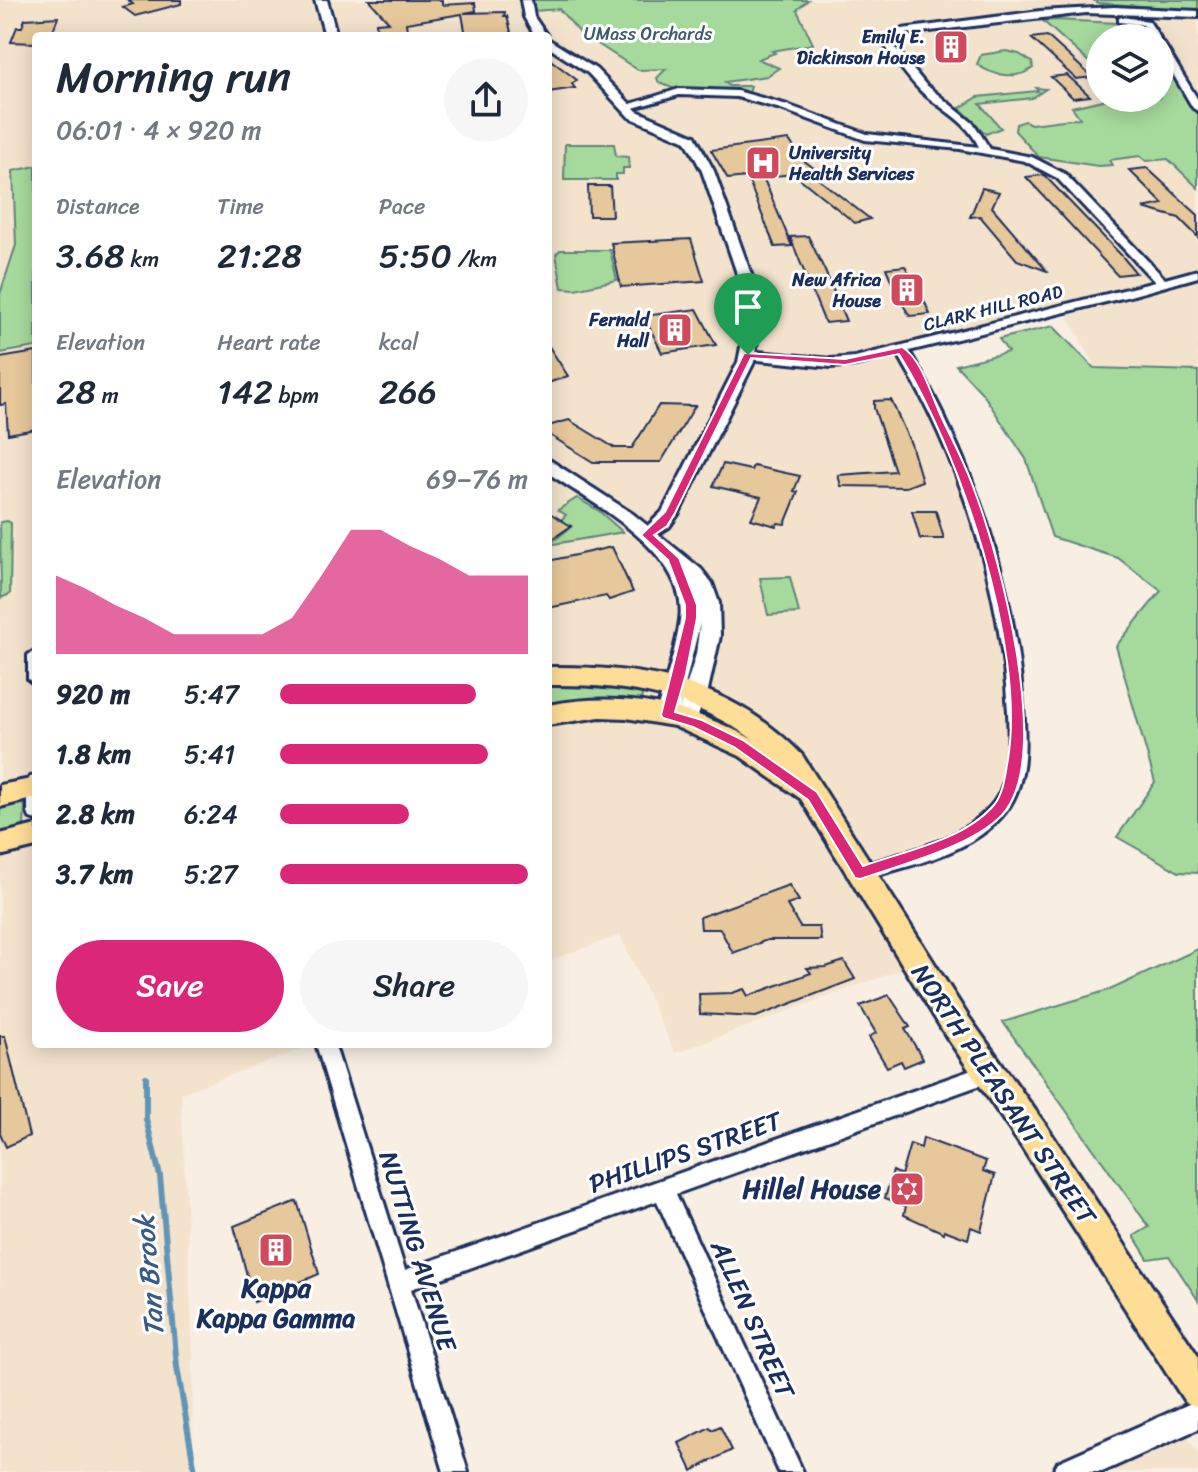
<!DOCTYPE html>
<html lang="en">
<head>
<meta charset="utf-8">
<style>
	:root { --surface:#fff; --page:#f6f6f7; --text:#1f2937; --muted:#747a83; --accent:#db2777 }
	body { margin:0; font-family:Sriracha,sans-serif; background:var(--page); color:var(--text); height:100vh; display:flex; flex-direction:column; font-size:30px; white-space:nowrap }
	* { box-sizing:border-box; margin:0 }
	p { font-size:26px; color:var(--muted) }
	.icon { flex:none; width:44px; height:44px; fill:none; stroke:currentColor; stroke-width:2; stroke-linecap:round; stroke-linejoin:round }
	.map { position:relative; flex:1; overflow:hidden }
	.details { position:absolute; left:32px; top:32px; width:520px; height:1016px; display:flex; flex-direction:column; background:var(--surface); border-radius:8px; box-shadow:0 4px 20px #0003 }
	.details>* { flex:none }
	.controls { position:absolute; left:1086px; top:24px; display:grid; gap:16px }
	.controls a { display:grid; place-items:center; width:88px; height:88px; border-radius:50%; background:var(--surface); box-shadow:0 4px 20px #0003; font-size:40px }
	.pin { position:absolute; display:grid; place-items:center; width:68px; height:68px; color:#fff; margin:-82px -34px; border-radius:50% 50% 50% 0; rotate:-45deg; box-shadow:0 0 8px #0007 }
	.pin .icon { rotate:45deg }
	.round { display:grid; place-items:center; flex:none; width:84px; height:84px; border-radius:42px; background:var(--page) }
	.overview { display:flex; align-items:center; justify-content:space-between; height:136px; padding:0 24px }
	h1 { font-size:44px; font-weight:600; line-height:60px }
	.stats { display:grid; grid-template-columns:repeat(3,1fr); gap:12px; height:136px; padding:8px 24px }
	.stats div { display:grid; align-content:center }
	.stats b { font-size:34px; font-weight:600 }
	.stats small { font-size:22px; font-weight:400 }
	.stats p { font-size:22px }
	.chart { height:224px; padding:16px 24px }
	.chart p { display:flex; justify-content:space-between }
	.chart svg { width:100%; height:144px; margin-top:8px; fill:var(--accent); opacity:.7 }
	.primary-button { display:flex; gap:16px; margin-top:auto; padding:16px 24px }
	.primary-button a { flex:1; height:92px; border-radius:48px; background:var(--accent); color:#fff; font-size:32px; font-weight:600; line-height:92px; text-align:center }
	.primary-button a+a { background:var(--page); color:var(--text) }
	ul { padding:0 24px; list-style:none; font-size:26px }
	li { display:grid; grid-template-columns:128px 96px 1fr; align-items:center; height:60px }
	li i { height:20px; border-radius:10px; background:var(--accent) }
	.map>svg:first-child { display:block }
</style>
</head>
<body>
<div class="map">
<svg width="1198" height="1472" viewBox="0 0 1198 1472">
	<rect width="100%" height="100%" fill="#f8eee1"/>
	<filter id="ink" filterUnits="userSpaceOnUse"><feTurbulence type="fractalNoise" baseFrequency=".0125" numOctaves="2"/><feDisplacementMap in="SourceGraphic" scale="16" xChannelSelector="R" yChannelSelector="G"/><feConvolveMatrix kernelMatrix="1 2 1 2 8 2 1 2 1" color-interpolation-filters="sRGB"/></filter>
	<g filter="url(#ink)">
		<g fill="#f3e3cc" fill-rule="evenodd">
			<path d="M0,0h1198v390l-11,-22 -79,21 -46,-84 -164,42 66,144 22,70 17,80 6,84 -5,49 -17,35 -16,14 -125,49 59,96 -230,85 -55,-118 -72,26v-925h-512v1008h280l-135,49 12,264 -1,115h-192zM1100,38h60v60h-60z"/>
			<polygon points="1187,1436 1198,1454 1198,1472 1104,1472"/>
		</g>
		<g fill="#a6da9c" stroke="#60847d" stroke-width="2">
			<polygon points="532,0 808,0 797,10 813,44 772,51 775,53 758,59 779,68 767,76 725,82 729,86 751,86 749,93 707,88 675,89 659,83 657,78 666,69 638,70 593,41 588,42 559,9 534,11"/>
			<polygon points="1093,0 1198,0 1198,10 1098,3"/>
			<polygon points="1056,20 1137,24 1141,26 1138,27 1145,38 1100,38 1100,72 1043,21"/>
			<path d="M1006,51l13,3 13,8 1,6c-15,12 -42,8 -56,-4l4,-9z"/>
			<polygon points="1160,61 1166,62 1191,105 1198,112 1198,188 1168,159 1146,161 1140,156 1109,160 1112,165 1098,166 1039,157 1015,131 1016,124 1025,121 1031,124 1080,118 1072,107 1111,98 1160,98"/>
			<polygon points="1036,88 1046,89 1032,98 980,104 1001,128 986,134 960,108 978,97 1038,91"/>
			<polygon points="565,144 614,144 616,156 628,157 629,168 623,168 623,174 616,174 616,180 564,180"/>
			<polygon points="36,166 36,347 0,353 0,294 16,245 13,171"/>
			<polygon points="560,250 610,250 617,280 575,289 562,288 556,254"/>
			<polygon points="1053,326 1094,368 1198,371 1198,873 1179,872 1117,837 1155,782 1116,646 1161,591 1118,558 1052,537 1026,459 983,394 956,365 1008,352 999,339"/>
			<polygon points="577,498 599,511 623,532 548,545 571,527 561,520 566,515 558,510"/>
			<polygon points="7,521 11,523 10,594 1,598 0,522"/>
			<polygon points="790,577 799,613 768,615 760,578"/>
			<polygon points="574,682 643,690 641,700 586,699 548,704 548,683"/>
			<polygon points="22,802 25,807 24,826 0,837 0,803"/>
			<polygon points="1198,949 1198,1300 1169,1256 1148,1259 1134,1236 1149,1227 1003,1022 1112,989"/>
		</g>
		<g fill="none" stroke-linecap="round" stroke-linejoin="round">
			<polyline stroke="#6195b7" stroke-width="6" points="146,1077 146,1119 160,1176 177,1367 195,1472"/>
		</g>
		<g fill="#e7c89a" stroke="#1b2f5e" stroke-width="2">
			<polygon points="128,0 181,0 181,4 135,16 123,7 133,4"/>
			<polygon points="369,0 442,0 442,5 475,3 476,11 464,13 505,12 504,16 507,16 512,36 466,36 462,14 406,23 408,36 377,36 376,23 389,22"/>
			<polygon points="58,17 51,36 36,36 34,43 11,42 17,27 22,27 25,19"/>
			<polygon points="1047,36 1068,55 1092,77 1076,79 1031,38"/>
			<polygon points="548,58 577,80 572,84 575,88 548,92"/>
			<polygon points="1067,75 1090,96 1073,98 1051,77"/>
			<polygon points="789,140 802,159 824,176 817,178 870,219 855,223 794,174 763,177 792,246 775,247 747,177 728,179 711,150"/>
			<polygon points="1147,168 1198,215 1198,237 1179,218 1143,208 1163,204 1129,170"/>
			<polygon points="1044,175 1122,256 1136,273 1117,275 1026,177"/>
			<polygon points="588,186 610,186 612,216 589,216"/>
			<polygon points="982,188 999,192 992,207 1047,271 1017,260 980,216 970,217"/>
			<polygon points="808,236 825,271 846,321 825,323 790,237"/>
			<polygon points="691,239 704,281 621,287 611,243"/>
			<polygon points="905,266 922,296 930,314 910,316 898,297 886,268"/>
			<polygon points="697,309 716,345 662,353 644,316"/>
			<polygon points="548,345 568,376 548,383"/>
			<polygon points="36,352 36,429 8,434 6,404 0,405 0,358"/>
			<polygon points="891,400 911,444 922,481 906,487 841,486 838,475 895,471 874,408 874,401"/>
			<polygon points="659,405 695,406 661,462 593,462 548,434 548,426 569,420 615,448 632,448"/>
			<polygon points="723,464 751,470 753,466 800,476 794,491 798,492 785,524 778,523 776,526 751,519 761,497 713,486"/>
			<polygon points="912,511 936,511 944,539 920,539"/>
			<polygon points="548,512 571,526 548,542"/>
			<polygon points="612,547 633,592 609,600 606,596 548,608 548,561"/>
			<polygon points="789,885 799,901 787,905 800,927 819,927 821,940 767,940 733,953 720,929 701,929 700,917"/>
			<polygon points="844,961 855,979 756,1017 700,1014 699,994 732,993 744,989 748,996 811,973 807,968 826,967"/>
			<polygon points="889,995 910,1027 905,1029 923,1059 904,1067 901,1061 887,1067 869,1037 876,1033 860,1006"/>
			<polygon points="0,1036 5,1036 29,1136 6,1147 0,1133"/>
			<polygon points="923,1138 986,1161 983,1171 995,1175 981,1231 971,1227 968,1239 944,1230 944,1233 904,1215 906,1206 885,1198 893,1171 901,1175 910,1144 921,1148"/>
			<polygon points="297,1201 319,1274 254,1302 234,1226"/>
			<polygon points="720,1426 732,1450 692,1471 679,1443 710,1427 712,1430"/>
		</g>
		<g fill="none" stroke-linecap="round" stroke-linejoin="round">
			<defs>
				<g id="minor">
					<path d="M1114,7l84,4v6l-112,-4 -182,21 -10,5 -2,5 33,40 49,40 16,25 42,8 33,17 100,105 33,-9v7l-68,19 -221,55c63,107 106,231 114,355 3,37 5,81 -21,110 -34,39 -95,50 -142,64l-6,-2 -3,-5 3,-5c45,-15 104,-24 137,-62 21,-24 18,-64 17,-94 -7,-125 -47,-250 -110,-358l-43,11 -24,2 -83,-8 -6,-4 6,-4 83,8 24,-2 300,-75 -98,-104 -32,-17 -65,-12 -95,-9 -84,-31 -44,-12 -58,-2 -53,15 -5,-3 58,-18 58,2 50,14 80,29 112,13c-11,-25 -35,-36 -55,-53 -16,-15 -28,-33 -40,-50l3,-9 15,-6 138,-18z"/>
					<polygon points="1122,17 1149,21 1160,38 1152,38 1143,25 1119,22 1119,18"/>
					<polygon points="1160,41 1164,44 1198,100 1198,111 1193,108 1160,52"/>
					<polygon points="36,650 36,685 28,679 28,655"/>
					<polygon points="36,776 36,820 30,818 28,813 28,782 30,777"/>
					<polygon points="316,1044 335,1046 405,1270 989,1064 996,1067 999,1073 996,1079 989,1082 676,1194 803,1472 779,1472 657,1201 411,1289 468,1472 444,1472"/>
				</g>
				<g id="tertiary">
					<polygon points="521,0 531,0 534,17 547,36 535,36 524,17"/>
					<polygon points="548,39 596,69 637,111 695,136 714,171 757,291 758,332 754,362 679,513 669,527 647,541 638,535 662,512 738,362 744,332 743,291 702,171 686,141 629,117 588,73 548,47"/>
					<polygon points="1198,1400 1198,1429 1102,1472 1053,1472 1058,1462"/>
				</g>
				<g id="secondary">
					<polygon points="315,0 327,0 337,36 325,36"/>
					<path d="M548,459l85,55 68,55 11,14 7,20 1,33 -12,54 -14,36h-16l-3,-6 -8,3 -8,-2 -3,-6c8,-31 20,-63 24,-95 10,-66 -86,-116 -132,-147zM700,623l-4,31 -17,56z"/>
				</g>
				<g id="primary">
					<path d="M548,667c100,-1 182,14 254,88l166,261 77,108 153,232v51l-13,-5 -164,-256 -75,-110 -145,-237 -61,-43 -66,-30 -48,-8 -26,-1 -52,8v-20c73,-14 141,-1 206,35 -66,-46 -127,-56 -206,-55z"/>
					<polygon points="36,778 36,798 0,807 0,785"/>
					<polygon points="36,825 36,847 0,856 0,834"/>
				</g>
			</defs>
			<use href="#minor" stroke="#1b2f5e" stroke-width="6"/>
			<use href="#tertiary" stroke="#1b2f5e" stroke-width="6"/>
			<use href="#secondary" stroke="#1b2f5e" stroke-width="6"/>
			<use href="#primary" stroke="#1b2f5e" stroke-width="6"/>
			<use href="#minor" fill="#fff" fill-rule="evenodd"/>
			<use href="#tertiary" fill="#fff" fill-rule="evenodd"/>
			<use href="#secondary" fill="#fff" fill-rule="evenodd"/>
			<use href="#primary" fill="#fedd96" fill-rule="evenodd"/>
		</g>
	</g>
	<path fill="#db2777" stroke="#fff" stroke-width="2" fill-rule="evenodd" d="M902,347c19,11 29,47 38,67 12,26 26,51 35,78 25,66 76,257 31,318 -25,34 -106,55 -146,69l-5,-1 -47,-78 -74,-53 -41,-20 -30,-9 -2,-3 24,-97v-13l-17,-45 -27,-25 24,-23 79,-159 101,6zM899,354c60,96 127,292 109,405 -3,16 -4,33 -14,46 -30,35 -89,46 -131,61l-46,-74 -74,-52 -41,-20 -27,-8 11,-38 11,-56v-13l-18,-47 -25,-23 13,-9 8,-13 76,-155 94,7z"/>
	<defs>
		<symbol id="building-square" viewBox="-11 -11 22 22"><rect x="-9" y="-9" width="18" height="18" rx="4" fill="#d1495b" stroke="#fff"/><path d="M-4-6H4V6H1V3H-1V6H-4ZM-2.5-4.3h1.7v1.8h-1.7ZM.8-4.3h1.7v1.8H.8ZM-2.5-1h1.7V.8h-1.7ZM.8-1h1.7V.8H.8Z" fill="#fff"/></symbol>
		<symbol id="hospital-square" viewBox="-11 -11 22 22"><rect x="-9" y="-9" width="18" height="18" rx="4" fill="#d1495b" stroke="#fff"/><path d="M-5-5h3v3.5h4V-5h3V5h-3V1.5h-4V5h-3Z" fill="#fff"/></symbol>
		<symbol id="synagogue-square" viewBox="-11 -11 22 22"><rect x="-9" y="-9" width="18" height="18" rx="4" fill="#d1495b" stroke="#fff"/><path d="M0-6.5L5.6 3.2H-5.6ZM0 6.5L5.6-3.2H-5.6Z" fill="#fff"/></symbol>
	</defs>
	<g fill-rule="evenodd">
		<use href="#building-square" x="931" y="27" width="40" height="40"/>
		<use href="#hospital-square" x="743" y="143" width="40" height="40"/>
		<use href="#building-square" x="887" y="270" width="40" height="40"/>
		<use href="#building-square" x="655" y="310" width="40" height="40"/>
		<use href="#synagogue-square" x="887" y="1169" width="40" height="40"/>
		<use href="#building-square" x="256" y="1230" width="40" height="40"/>
	</g>
	<g text-anchor="middle" dominant-baseline="central" stroke-width="6" stroke-linejoin="round" paint-order="stroke">
		<g font-size="18" fill="#3e5a6e" stroke="#fff">
			<text x="648" y="34">UMass Orchards</text>
		</g>
		<g font-size="18" font-weight="bold" fill="#1b2f5e" stroke="#fff" text-anchor="end">
			<text x="925" y="37">Emily E.<tspan x="925" dy="21">Dickinson House</tspan></text>
			<text x="789" y="153" text-anchor="start">University<tspan x="789" dy="21">Health Services</tspan></text>
			<text x="881" y="280">New Africa<tspan x="881" dy="21">House</tspan></text>
			<text x="649" y="320">Fernald<tspan x="649" dy="21">Hall</tspan></text>
		</g>
		<g font-size="18" fill="#1b2f5e" stroke="#fff">
			<text transform="translate(993 308) rotate(-14)">CLARK HILL ROAD</text>
		</g>
		<g font-size="26" fill="#1b2f5e" stroke="#fff">
			<text transform="translate(1004 1094) rotate(56)">NORTH PLEASANT STREET</text>
			<text transform="translate(685 1152) rotate(-19)">PHILLIPS STREET</text>
			<text transform="translate(418 1251) rotate(73)">NUTTING AVENUE</text>
			<text transform="translate(753 1319) rotate(66)">ALLEN STREET</text>
		</g>
		<g font-size="26" font-weight="bold" fill="#1b2f5e" stroke="#fff" text-anchor="end">
			<text x="881" y="1189">Hillel House</text>
			<text x="276" y="1288" text-anchor="middle">Kappa<tspan x="276" dy="30">Kappa Gamma</tspan></text>
		</g>
		<g font-size="28" font-style="italic" fill="#385a83" stroke="#fff">
			<text transform="translate(149 1276) rotate(-95)">Tan Brook</text>
		</g>
	</g>
</svg>
<div class="controls">
<a><svg class="icon" aria-label="layers" viewBox="0 0 24 24"><path d="M12 4l9 5-9 5-9-5zM3 14l9 5 9-5"/></svg></a>
</div>
<div class="pin" style="left:748px;top:355px;background:#1e9e55"><svg class="icon" aria-label="arrive" viewBox="0 0 24 24"><path d="M6 21V4h12l-3 4 3 4H6"/></svg></div>
<section class="details">
<div class="overview"><div><h1>Morning run</h1><p>06:01 · 4 × 920 m</p></div><a class="round"><svg class="icon" aria-label="share" viewBox="0 0 24 24"><path d="M12 15V3M7 8l5-5 5 5M5 13v7h14v-7"/></svg></a></div>
<div class="stats">
<div><p>Distance</p><b>3.68<small> km</small></b></div>
<div><p>Time</p><b>21:28</b></div>
<div><p>Pace</p><b>5:50<small> /km</small></b></div>
</div>
<div class="stats">
<div><p>Elevation</p><b>28<small> m</small></b></div>
<div><p>Heart rate</p><b>142<small> bpm</small></b></div>
<div><p>kcal</p><b>266</b></div>
</div>
<div class="chart"><p><span>Elevation</span>69–76 m</p>
<svg viewBox="0 0 160 44" preserveAspectRatio="none"><path d="M0 44V20L10 24L20 29L30 33L40 38L50 38L60 38L70 38L80 33L90 20L100 6L110 6L120 11L130 15L140 20L150 20L160 20V44z"/></svg>
</div>
<ul>
<li><b>920 m</b>5:47<i style="width:79%"></i></li>
<li><b>1.8 km</b>5:41<i style="width:84%"></i></li>
<li><b>2.8 km</b>6:24<i style="width:52%"></i></li>
<li><b>3.7 km</b>5:27<i style="width:100%"></i></li>
</ul>
<div class="primary-button"><a>Save</a><a>Share</a></div>
</section>
</div>
</body>
</html>
